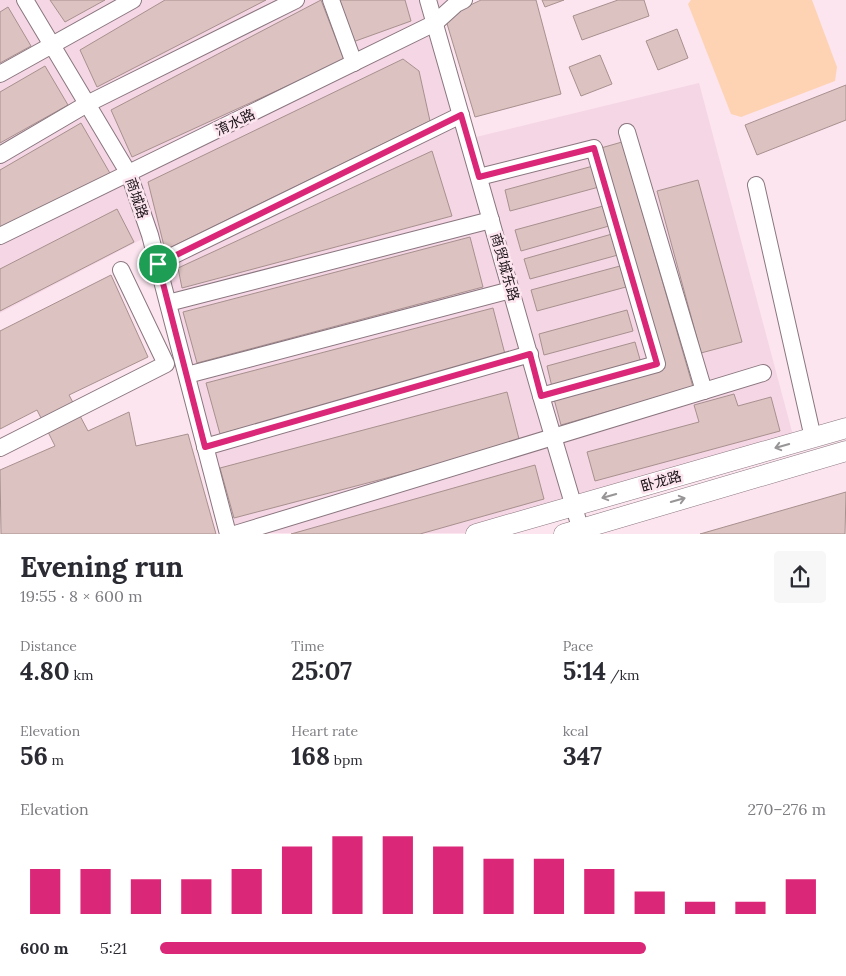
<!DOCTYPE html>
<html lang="en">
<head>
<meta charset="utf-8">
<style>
	:root { --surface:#fff; --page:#f7f7f7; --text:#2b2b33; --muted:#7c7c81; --accent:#db2777 }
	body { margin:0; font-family:Lora,"Noto Sans SC",serif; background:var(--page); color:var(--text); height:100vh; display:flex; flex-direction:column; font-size:19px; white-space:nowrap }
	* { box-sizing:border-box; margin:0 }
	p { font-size:16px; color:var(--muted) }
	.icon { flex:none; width:28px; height:28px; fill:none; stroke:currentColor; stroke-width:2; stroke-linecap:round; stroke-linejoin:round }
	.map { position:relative; height:534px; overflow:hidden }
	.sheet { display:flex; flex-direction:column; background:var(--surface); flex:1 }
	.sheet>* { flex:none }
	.pin { position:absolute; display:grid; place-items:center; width:42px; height:42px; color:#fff; margin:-21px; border:2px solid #fff; border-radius:50%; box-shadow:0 1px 5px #0007 }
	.round { display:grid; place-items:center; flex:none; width:52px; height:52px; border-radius:5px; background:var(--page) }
	.headline { display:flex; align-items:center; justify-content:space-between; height:85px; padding:0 20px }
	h1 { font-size:28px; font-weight:700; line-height:38px }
	.figures { display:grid; grid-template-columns:repeat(3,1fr); gap:8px; height:85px; padding:5px 20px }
	.figures div { display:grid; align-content:center }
	.figures b { font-size:25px; font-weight:700 }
	.figures small { font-size:14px; font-weight:400 }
	.figures p { font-size:14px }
	.chart { height:140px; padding:10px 20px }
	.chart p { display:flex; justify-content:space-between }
	.chart svg { width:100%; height:90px; margin-top:5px; stroke:var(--accent); stroke-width:6 }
	ul { padding:0 20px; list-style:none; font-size:16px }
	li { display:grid; grid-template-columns:80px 60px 1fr; align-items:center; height:38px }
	li i { height:12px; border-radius:6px; background:var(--accent) }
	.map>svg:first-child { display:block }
</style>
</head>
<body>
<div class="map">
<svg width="846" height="534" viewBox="0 0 846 534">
	<rect width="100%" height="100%" fill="#fce5ef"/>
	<polygon fill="#f5d6e4" points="0,0 464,0 435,23 468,139 699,83 795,443 476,533 228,533 150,235 0,313"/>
	<polygon fill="#fdd3b4" points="691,0 812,0 837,67 835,81 741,117 731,114 688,4"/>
	<g fill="#dcc3c1" stroke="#a7908e">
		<polygon points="50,0 105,0 65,22"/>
		<polygon points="165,0 266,0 97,87 80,50"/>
		<polygon points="321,0 344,60 132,157 111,110"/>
		<polygon points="339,0 405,0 411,21 350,43"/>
		<polygon points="481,0 536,0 561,94 475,117 445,17"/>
		<polygon points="542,0 564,0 545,7"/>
		<polygon points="618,0 644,0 649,16 582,40 573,16"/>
		<polygon points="8,7 31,46 0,63 0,12"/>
		<polygon points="677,29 688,58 658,70 646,41"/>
		<polygon points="600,55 612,84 581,96 569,67"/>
		<polygon points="403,59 419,71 430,121 165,250 148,182"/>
		<polygon points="45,66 68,105 0,143 0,92"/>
		<polygon points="846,85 846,120 757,155 745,125"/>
		<polygon points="81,123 111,175 0,231 0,170"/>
		<polygon points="622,142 693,387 561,425 554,399 665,368 601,148"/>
		<polygon points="432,151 452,216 182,288 178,268"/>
		<polygon points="593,166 599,187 510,211 505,190"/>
		<polygon points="698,180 742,342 701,353 657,191"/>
		<polygon points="603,206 609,226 521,251 515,230"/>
		<polygon points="117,209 134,242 0,311 0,269"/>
		<polygon points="612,234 618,255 530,279 524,259"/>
		<polygon points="470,237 483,287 197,363 183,312"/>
		<polygon points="620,266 626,287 537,311 531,290"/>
		<polygon points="111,275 148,357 69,395 88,431 129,412 136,446 188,434 216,534 1,534 0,470 55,446 37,410 0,429 0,331"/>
		<polygon points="493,308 506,358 220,434 206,383"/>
		<polygon points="627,310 633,331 544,355 539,334"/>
		<polygon points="635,342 641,363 552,387 547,366"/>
		<polygon points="507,392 520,443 234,518 220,468"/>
		<polygon points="734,394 738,406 771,397 780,431 595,481 587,452 699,422 694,405"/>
		<polygon points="535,465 544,499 420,534 291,534"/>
		<polygon points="846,492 845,534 700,534"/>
	</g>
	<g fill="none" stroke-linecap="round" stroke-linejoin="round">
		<defs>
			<g id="minor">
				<polyline points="25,0 129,174 150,235 228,534"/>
				<polyline points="331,0 354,63"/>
				<polyline points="428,0 541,396 582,534"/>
				<polyline points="0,74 133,0"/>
				<polyline points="627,132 704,391"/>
				<polyline points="0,155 87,104 296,0"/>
				<polyline points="479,177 594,148 657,364 541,396"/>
				<polyline points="756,185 813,438"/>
				<polyline points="0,236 435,23 456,4 464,0"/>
				<polyline points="158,263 461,115"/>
				<polyline points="168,303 491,220"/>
				<polyline points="187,375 511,290"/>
				<polyline points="205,447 530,354"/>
				<polyline points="0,448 166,364 121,270"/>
				<polyline points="235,534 763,373"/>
			</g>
			<g id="major">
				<polyline points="476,534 846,428"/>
				<polyline points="564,534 846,451"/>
			</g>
		</defs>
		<use href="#minor" stroke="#8a767f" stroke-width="18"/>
		<use href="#major" stroke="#8a767f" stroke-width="21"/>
		<use href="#minor" stroke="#fff" stroke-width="16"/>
		<use href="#major" stroke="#fff" stroke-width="20"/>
	</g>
	<defs><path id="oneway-shaft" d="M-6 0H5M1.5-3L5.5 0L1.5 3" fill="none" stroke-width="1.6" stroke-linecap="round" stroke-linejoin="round" transform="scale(1.25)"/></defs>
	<g stroke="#989597">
		<use href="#oneway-shaft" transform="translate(782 446) rotate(164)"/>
		<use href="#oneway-shaft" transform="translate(609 496) rotate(164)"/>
		<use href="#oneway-shaft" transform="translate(678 500) rotate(-16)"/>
	</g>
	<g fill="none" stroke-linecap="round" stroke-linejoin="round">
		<defs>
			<polygon id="route" points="461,115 479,177 594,148 657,364 541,396 530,354 205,447 158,264"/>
		</defs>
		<use href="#route" stroke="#fff" stroke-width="10"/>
		<use href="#route" stroke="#db2777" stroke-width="6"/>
	</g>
	<g text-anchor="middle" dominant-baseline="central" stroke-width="5" stroke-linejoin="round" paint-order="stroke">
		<g font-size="14" fill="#1b1317" stroke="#fce5ef">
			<text transform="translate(235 122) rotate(-26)">淯水路</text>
			<text transform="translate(137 198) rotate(71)">商城路</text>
			<text transform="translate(505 267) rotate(74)">商贸城东路</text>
			<text transform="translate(661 481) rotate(-16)">卧龙路</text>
		</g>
	</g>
</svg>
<div class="pin" style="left:158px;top:264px;background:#1e9e55"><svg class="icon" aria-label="arrive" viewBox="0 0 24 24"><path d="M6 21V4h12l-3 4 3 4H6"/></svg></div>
</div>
<section class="sheet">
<div class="headline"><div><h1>Evening run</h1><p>19:55 · 8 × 600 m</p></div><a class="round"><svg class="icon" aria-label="share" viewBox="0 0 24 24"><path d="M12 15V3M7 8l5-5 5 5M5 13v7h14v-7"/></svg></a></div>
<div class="figures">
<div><p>Distance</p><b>4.80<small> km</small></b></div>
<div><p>Time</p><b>25:07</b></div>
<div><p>Pace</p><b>5:14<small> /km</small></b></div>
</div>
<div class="figures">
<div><p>Elevation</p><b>56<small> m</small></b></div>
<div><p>Heart rate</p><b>168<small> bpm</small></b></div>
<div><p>kcal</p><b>347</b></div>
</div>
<div class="chart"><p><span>Elevation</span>270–276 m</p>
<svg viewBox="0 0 160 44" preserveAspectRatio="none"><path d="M5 44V22M15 44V22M25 44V27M35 44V27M45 44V22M55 44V11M65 44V6M75 44V6M85 44V11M95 44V17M105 44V17M115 44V22M125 44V33M135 44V38M145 44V38M155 44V27"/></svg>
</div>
<ul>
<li><b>600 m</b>5:21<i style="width:73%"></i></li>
</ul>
</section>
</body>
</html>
